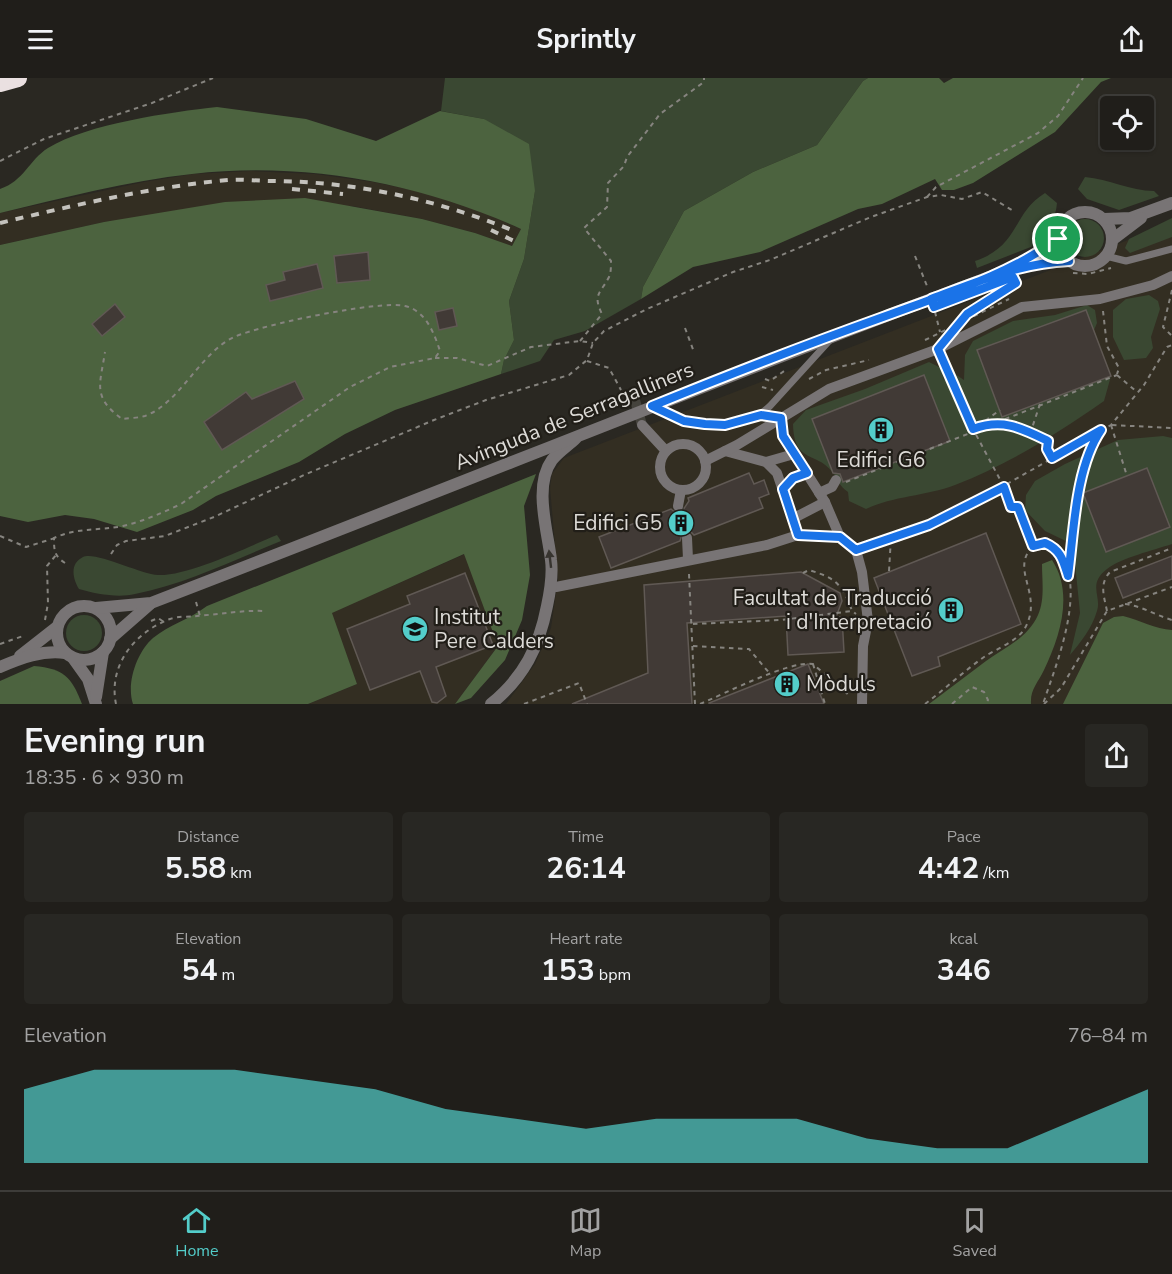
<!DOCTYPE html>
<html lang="en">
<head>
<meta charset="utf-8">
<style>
	:root { --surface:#201e1a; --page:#282723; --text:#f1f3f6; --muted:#a2a2a2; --line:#3d3c39; --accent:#53cdca }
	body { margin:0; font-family:"Nunito Sans",sans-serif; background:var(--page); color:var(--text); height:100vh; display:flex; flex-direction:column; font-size:22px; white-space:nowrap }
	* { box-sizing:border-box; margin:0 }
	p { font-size:20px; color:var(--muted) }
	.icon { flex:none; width:33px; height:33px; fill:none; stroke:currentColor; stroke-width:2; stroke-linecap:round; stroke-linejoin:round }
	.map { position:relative; height:626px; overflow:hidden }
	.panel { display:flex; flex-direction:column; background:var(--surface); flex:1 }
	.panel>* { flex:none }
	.fabs { position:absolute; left:1100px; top:18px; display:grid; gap:12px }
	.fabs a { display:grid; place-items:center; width:54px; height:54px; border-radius:6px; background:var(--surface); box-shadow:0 2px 4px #0004,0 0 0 2px var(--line); font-size:30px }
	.pin { position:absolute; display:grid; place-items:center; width:51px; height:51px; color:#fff; margin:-26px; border:3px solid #fff; border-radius:50%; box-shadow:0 2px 6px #0007 }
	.round { display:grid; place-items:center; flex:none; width:63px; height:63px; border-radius:6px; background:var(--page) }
	.summary { display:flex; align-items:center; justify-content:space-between; height:102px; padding:0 24px }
	h1 { font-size:33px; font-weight:700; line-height:45px }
	.figures { display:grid; grid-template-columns:repeat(3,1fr); gap:9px; height:102px; padding:6px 24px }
	.figures div { display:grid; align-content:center; border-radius:6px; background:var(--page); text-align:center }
	.figures b { font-size:30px; font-weight:700 }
	.figures small { font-size:16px; font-weight:400 }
	.figures p { font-size:16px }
	.chart { height:168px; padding:12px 24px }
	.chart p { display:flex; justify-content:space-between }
	.chart svg { width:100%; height:108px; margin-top:6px; fill:var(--accent); opacity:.7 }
	header { display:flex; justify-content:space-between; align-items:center; height:78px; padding:0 24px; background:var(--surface); font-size:27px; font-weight:700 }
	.dock { display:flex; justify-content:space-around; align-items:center; height:84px; border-top:2px solid var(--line); background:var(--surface); font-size:16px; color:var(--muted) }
	.dock a { display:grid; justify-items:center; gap:3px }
	.dock .selected { color:var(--accent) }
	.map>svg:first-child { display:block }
</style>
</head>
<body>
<header><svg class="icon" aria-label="menu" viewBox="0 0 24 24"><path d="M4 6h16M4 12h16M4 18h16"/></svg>Sprintly<svg class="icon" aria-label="share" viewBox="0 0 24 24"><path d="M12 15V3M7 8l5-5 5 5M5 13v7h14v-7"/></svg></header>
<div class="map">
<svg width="1172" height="626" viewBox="0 0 1172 626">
	<rect width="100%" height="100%" fill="#2a2822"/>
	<g fill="#332e22">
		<polygon points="251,93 315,96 373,104 427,115 481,133 521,151 512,168 475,155 422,141 352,128 104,144 0,167 0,135 144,104 193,96"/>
		<polygon points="1172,145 1172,626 506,626 535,586 551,550 558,501 550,410 552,396 564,380"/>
		<polygon points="465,476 498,568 455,626 308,626 357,606 331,535"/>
	</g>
	<g fill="#3a4832">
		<polygon points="445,0 868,0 863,3 817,67 753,94 684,133 643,209 641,221 585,253 554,262 540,283 501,296 504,282 514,262 509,223 524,181 535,113 484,41 441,33"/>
		<path d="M1085,99c24,2 45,14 69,14l5,5 -40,14 -32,-11 -9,-10z"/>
		<path d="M1045,115l12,10c-1,15 -10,32 -21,42l-59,23 -2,-7c45,-15 37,-48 70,-68z"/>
		<polygon points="1172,140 1172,159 1130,175 1125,170 1129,161"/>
		<circle cx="1085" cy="160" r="19"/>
		<polygon points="1149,217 1158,223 1160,231 1151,259 1153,270 1146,280 1124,282 1113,259 1113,232 1126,221"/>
		<path d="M1087,227l8,5 2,13 -3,7 17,46 -7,25c-47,33 -95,63 -149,84 -29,11 -62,11 -89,24l-17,-8 -1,-9c-10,-7 -8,-10 -14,-18 -17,-24 -40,-9 -41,-50l13,-14 59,-21 64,-27 12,6 3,12 11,-6 9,6 1,-25 8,-14 40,-20 42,-6z"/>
		<path d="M1163,358l9,2v106c-18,6 -51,14 -65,25 -20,15 -5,28 -10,42 -5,17 -16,31 -27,44l10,-42 -5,-50 -5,-20 -25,-12 -20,-21 1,-15 9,-14 30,-17 53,-24z"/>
		<path d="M277,457l4,6c-47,19 -96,43 -146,53 -17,4 -39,0 -56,-5 -6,-10 -10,-25 4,-32 12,-6 57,17 75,18 31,1 89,-28 119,-40z"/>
		<circle cx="84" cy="555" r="18"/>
	</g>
	<g fill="#4c633f">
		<polygon points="868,0 939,0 944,5 953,0 1111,0 1101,4 1055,54 973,105 954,112 942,112 935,101 882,126 858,131 760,174 693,189 641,221 643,209 684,133 753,94 817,67 863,3"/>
		<path d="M217,29l89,12 70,22 64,-30 44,8 45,25 6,47 -11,68 -15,42 5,39 -10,20 -3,14 -106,36 -50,24 -46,28 -83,34 -23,14 -56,22 -43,-13 -29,-4 -37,7 -28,-6v-271l104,-23 121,-20 80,-4 117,21 53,14 37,13 9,-17c-101,-46 -218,-68 -329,-55 -65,7 -129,24 -192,39v-24c24,-8 29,-29 48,-41 39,-24 123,-36 169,-41z"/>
		<path d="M536,396l-12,32 6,69 -8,45 -17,40 -34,38 -16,6 43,-58 -34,-92 -132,59 25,71 -49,20h-175c-7,-21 4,-52 20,-66 16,-13 37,-19 54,-32z"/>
		<path d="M1052,482c22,33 8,77 -8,110 -6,13 -14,19 -13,34h-102c19,-14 38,-29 57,-43 19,-14 41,-22 52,-46 7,-16 4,-34 4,-51z"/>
		<path d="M1123,538c17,4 32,13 49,14v74h-109l40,-81 11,-6z"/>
		<path d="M34,588c30,3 37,10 48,38h-82v-23z"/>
	</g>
	<g fill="#413a36" stroke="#605954" stroke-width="1.5">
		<polygon points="368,174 370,202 337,205 334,178"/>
		<polygon points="317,186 323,210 270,223 266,207 285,202 283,194"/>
		<polygon points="115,226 125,239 102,258 92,246"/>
		<polygon points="453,230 457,248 439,252 435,234"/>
		<polygon points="1086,232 1111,298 1002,339 977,272"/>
		<polygon points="924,297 950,363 843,404 840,396 833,395 812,341"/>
		<polygon points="295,303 304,321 222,372 204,344 246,314 252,321"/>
		<polygon points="1147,390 1170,449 1106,474 1083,415"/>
		<polygon points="749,395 754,406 764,402 769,416 759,420 763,430 694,457 690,453 683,453 680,463 611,490 599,459 671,431 676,435 681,435 689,423 688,420"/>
		<polygon points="986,455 1021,546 938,579 940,588 912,598 874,500"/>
		<polygon points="1172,478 1172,501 1123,520 1115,500"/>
		<polygon points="801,494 840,515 842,523 836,539 842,539 844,574 788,577 786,538 687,545 692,626 572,626 648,595 644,507"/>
		<polygon points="465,495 493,567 436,589 446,618 437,625 432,624 420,593 370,612 347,551 410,526 407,518"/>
		<polygon points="808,586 824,626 709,626 709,625"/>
	</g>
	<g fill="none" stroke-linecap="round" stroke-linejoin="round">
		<g stroke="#45433d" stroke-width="10" stroke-dasharray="10 5" stroke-linecap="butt">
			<polyline points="635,322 642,347"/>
			<polyline points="678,428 687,460"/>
		</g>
		<g stroke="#86847f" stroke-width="2" stroke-dasharray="4.5 4.5" stroke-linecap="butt">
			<polyline points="0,83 44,61 152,25 213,0"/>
			<polyline points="927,119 936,109 1038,55 1058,38 1083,0"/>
			<polyline points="915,178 927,208"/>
			<polyline points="1073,195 1088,196 1111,190"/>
			<polyline points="1172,212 1163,249 1172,258"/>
			<polyline points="1103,233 1107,268 1119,290 1117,296"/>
			<polyline points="935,234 940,254"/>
			<polyline points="963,241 1015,203"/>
			<polyline points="685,250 694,274"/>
			<polyline points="925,262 1009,221"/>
			<path d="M580,263l22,-27c-10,-20 -1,-21 7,-37 2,-4 2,-11 2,-16l-27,-33 23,-21 1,-24 16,-17 3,-9 33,-43 44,-32v-4"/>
			<polyline points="435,280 457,280 487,288 531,269 580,263 593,265"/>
			<polyline points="587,283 609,290 621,312"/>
			<polyline points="943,283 973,351 1004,409 1011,429 1018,429 1033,468"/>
			<polyline points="1117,297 1137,314"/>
			<polyline points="765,301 770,303 787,291"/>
			<polyline points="809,301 826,292 869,282"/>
			<polyline points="762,309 773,312"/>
			<polyline points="1040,326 1032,350 1036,357 1048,363 1047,371 1052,380"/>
			<polyline points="993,345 1013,348 1036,357"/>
			<polyline points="1111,347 1127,398"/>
			<polyline points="1112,347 1172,350"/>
			<polyline points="978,348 1000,332"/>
			<polyline points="846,404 1117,297"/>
			<polyline points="0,458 26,469 55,460"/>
			<polyline points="867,467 929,446 961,432 1111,347 1144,307 1167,269 1172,267"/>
			<path d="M1033,468l12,-3c52,25 11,121 -2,161"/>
			<polyline points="111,476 117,467 126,463 165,458 214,439 304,397 434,342 486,322 569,297 587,282 593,265 604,253 647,231 733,194 770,182 871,139 927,119 941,117 962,121 982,114 1015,134"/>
			<path d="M65,485c-11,-7 -11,-13 -11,-25 25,-11 44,-7 69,-12 21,-5 39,-13 58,-22l169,-117 40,-20 45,-9 5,-7c-6,-18 -14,-40 -35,-45 -28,-6 -143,19 -171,31 -34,16 -54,66 -89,79 -7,2 -16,2 -23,3 -30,-22 -22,-34 -17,-67"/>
			<polyline points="889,493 891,459"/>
			<path d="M803,495l6,-3c15,5 27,8 35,23 5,7 5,16 12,21"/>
			<polyline points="689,496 695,626"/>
			<polyline points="1068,497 1073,469 1075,430 1094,363 1100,355"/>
			<polyline points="196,524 200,538"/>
			<path d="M1125,526c17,2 30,11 47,16"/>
			<path d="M1107,533c-3,-15 -8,-27 3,-39l62,-24"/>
			<polyline points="45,542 48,525 47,488 56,477"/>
			<polyline points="151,543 158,540 164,544"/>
			<polyline points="693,546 781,542 852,533"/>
			<polyline points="0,566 23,558"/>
			<polyline points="693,568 749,571 771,597"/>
			<polyline points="813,586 825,626"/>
			<path d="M116,626c-8,-39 19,-72 54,-85 8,-3 19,-2 27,-3 24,-2 45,-6 69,-5"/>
			<polyline points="524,626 579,605 587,626"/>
			<path d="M700,626c24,-10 90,-44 113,-40l37,32"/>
			<path d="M925,626c20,-15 39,-33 59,-47 12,-8 34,-16 41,-29 19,-34 -16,-58 8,-82"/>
			<polyline points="952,626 972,609 984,614 988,622 986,626"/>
			<polyline points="1044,626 1061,610 1107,533 1172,509"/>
		</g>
		<g stroke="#787475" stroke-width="7">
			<polyline points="1106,178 1126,183 1172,171"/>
			<path d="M652,328c35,18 86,31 118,0l60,-66"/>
			<polyline points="761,337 781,340"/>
		</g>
		<g stroke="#787475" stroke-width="10">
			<polyline points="781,340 783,358 825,424 840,459 856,472 862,494 868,543 863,568 862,626"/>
			<polyline points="642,347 666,373"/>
			<circle cx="683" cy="389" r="23"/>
			<polyline points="725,373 766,384 794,376"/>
			<polyline points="705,383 737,367 829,311 938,271 1022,229 1100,221 1153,207 1172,198"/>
			<polyline points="766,384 777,395 798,457"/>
			<polyline points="782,412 793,400 807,395"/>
			<polyline points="819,415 832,409 836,402"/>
			<polyline points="678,428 681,412"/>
			<polyline points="792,441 825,424"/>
			<polyline points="687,460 688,481"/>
			<polyline points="556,509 767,467 798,457 840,459"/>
		</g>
		<g stroke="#787475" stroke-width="12">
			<polyline points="73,580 88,601 96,626"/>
			<polyline points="96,619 103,574"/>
			<path d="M491,626c33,-27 48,-57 56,-98 3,-14 6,-31 4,-46 -3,-28 -18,-74 1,-100 6,-8 17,-15 24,-22"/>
		</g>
		<g stroke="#787475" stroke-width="12">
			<circle cx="1085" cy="161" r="27"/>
			<polyline points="1104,141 1131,140 1172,125"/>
			<polyline points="1112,162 1141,140"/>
			<polyline points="1024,184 1058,161"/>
			<circle cx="84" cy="555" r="27"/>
			<path d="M96,530l55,-5c287,-110 573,-227 862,-335l27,-6 29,-1"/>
			<polyline points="110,561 150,526"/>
			<polyline points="20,578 57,549"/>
			<path d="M0,589c21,-9 42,-17 65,-14"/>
		</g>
		<polyline stroke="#eae0e1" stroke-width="18" points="0,5 18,0"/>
		<g stroke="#c4c2bd" stroke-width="4" stroke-dasharray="8 8" stroke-linecap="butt">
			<polyline points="292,111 343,116"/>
			<path d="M0,145c75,-18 151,-36 228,-43 15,-1 31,1 46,1 85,1 164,19 243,51"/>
			<polyline points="491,152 514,163"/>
		</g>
	</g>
	<defs><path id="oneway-solid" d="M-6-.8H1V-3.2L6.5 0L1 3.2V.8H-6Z" transform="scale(1.5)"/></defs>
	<use fill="#37342f" href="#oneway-solid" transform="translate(550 481) rotate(-97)"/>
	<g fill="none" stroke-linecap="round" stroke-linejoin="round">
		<defs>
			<path id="route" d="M1058,161c-53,38 -114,55 -175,78 -78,28 -155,58 -231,89l32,15 21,3 20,1 36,-10 20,3 2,18 24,37 -14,5 -10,11 15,46 42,2 16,13 73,-25 75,-38 7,20h7l15,39 12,-3c16,7 18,17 23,33 6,-44 7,-108 33,-146l-49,28 -5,-9 1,-8c-27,-13 -45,-23 -75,-12l-35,-80 29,-35 49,-31 -3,-6 -79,30 -3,-8c46,-17 89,-36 138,-38l-8,-10 -3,-12"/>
		</defs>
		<use href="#route" stroke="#fff" stroke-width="12"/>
		<use href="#route" stroke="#1a73e8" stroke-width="8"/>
	</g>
	<defs>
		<symbol id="building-disc" viewBox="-11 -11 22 22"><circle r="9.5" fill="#53cdca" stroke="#211e18"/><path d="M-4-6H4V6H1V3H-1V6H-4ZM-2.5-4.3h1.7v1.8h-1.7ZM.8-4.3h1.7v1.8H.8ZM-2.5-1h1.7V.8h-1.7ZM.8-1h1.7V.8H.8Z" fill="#111"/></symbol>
		<symbol id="school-disc" viewBox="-11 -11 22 22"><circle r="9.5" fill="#53cdca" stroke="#211e18"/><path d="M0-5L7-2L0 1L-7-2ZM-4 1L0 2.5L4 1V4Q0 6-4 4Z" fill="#111"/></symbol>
	</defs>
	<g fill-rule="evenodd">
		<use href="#building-disc" x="866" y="337" width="30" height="30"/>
		<use href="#building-disc" x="666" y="430" width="30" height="30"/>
		<use href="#building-disc" x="936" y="517" width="30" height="30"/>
		<use href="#school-disc" x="400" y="536" width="30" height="30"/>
		<use href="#building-disc" x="772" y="591" width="30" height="30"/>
	</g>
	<g text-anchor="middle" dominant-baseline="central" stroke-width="4.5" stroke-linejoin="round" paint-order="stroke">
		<g font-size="21" fill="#dddbd7" stroke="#211e18">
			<text transform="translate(574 338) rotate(-22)">Avinguda de Serragalliners</text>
		</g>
		<g font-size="21" fill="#dddbd7" stroke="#211e18" text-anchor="end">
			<text x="881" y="382" text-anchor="middle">Edifici G6</text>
			<text x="662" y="445">Edifici G5</text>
			<text x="932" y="520">Facultat de Traducció<tspan x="932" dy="24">i d'Interpretació</tspan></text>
			<text x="434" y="539" text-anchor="start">Institut<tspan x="434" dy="24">Pere Calders</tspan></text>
			<text x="806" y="606" text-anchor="start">Mòduls</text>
		</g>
	</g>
</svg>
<div class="fabs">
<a><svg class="icon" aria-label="locate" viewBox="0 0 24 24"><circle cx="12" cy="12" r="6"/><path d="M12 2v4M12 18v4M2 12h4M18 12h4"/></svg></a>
</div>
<div class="pin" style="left:1058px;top:161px;background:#1e9e55"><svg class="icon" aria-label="arrive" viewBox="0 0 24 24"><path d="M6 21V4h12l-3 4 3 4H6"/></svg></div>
</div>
<section class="panel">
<div class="summary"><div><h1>Evening run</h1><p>18:35 · 6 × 930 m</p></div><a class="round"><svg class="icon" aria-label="share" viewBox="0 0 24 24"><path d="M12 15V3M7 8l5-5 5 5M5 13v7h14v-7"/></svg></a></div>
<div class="figures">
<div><p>Distance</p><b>5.58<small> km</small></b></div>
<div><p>Time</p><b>26:14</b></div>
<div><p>Pace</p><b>4:42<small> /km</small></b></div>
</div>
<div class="figures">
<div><p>Elevation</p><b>54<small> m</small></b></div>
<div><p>Heart rate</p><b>153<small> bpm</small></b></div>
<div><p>kcal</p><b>346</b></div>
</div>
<div class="chart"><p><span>Elevation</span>76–84 m</p>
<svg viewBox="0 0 160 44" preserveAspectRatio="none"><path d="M0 44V14L10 6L20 6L30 6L40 10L50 14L60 22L70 26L80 30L90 26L100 26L110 26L120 34L130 38L140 38L150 26L160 14V44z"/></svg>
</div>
</section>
<nav class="dock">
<a class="selected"><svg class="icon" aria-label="home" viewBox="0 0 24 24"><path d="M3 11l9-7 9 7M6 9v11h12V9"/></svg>Home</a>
<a><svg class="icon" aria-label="map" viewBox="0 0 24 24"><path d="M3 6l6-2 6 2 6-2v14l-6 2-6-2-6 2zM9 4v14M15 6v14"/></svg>Map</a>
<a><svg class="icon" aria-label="saved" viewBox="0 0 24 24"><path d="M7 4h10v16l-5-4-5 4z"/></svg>Saved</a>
</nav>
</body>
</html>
